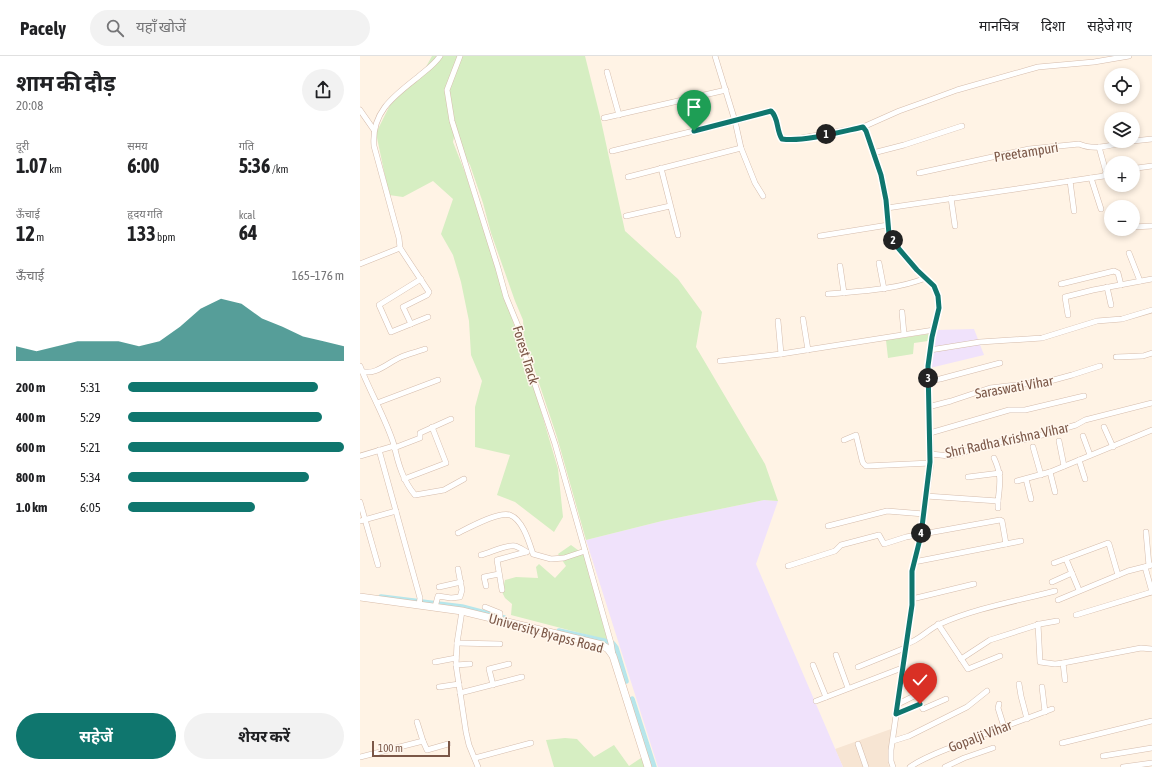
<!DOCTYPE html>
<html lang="hi">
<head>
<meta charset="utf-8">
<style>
	:root { --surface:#fff; --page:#f2f2f2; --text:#202124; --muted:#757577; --line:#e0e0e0; --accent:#0f766e }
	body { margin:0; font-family:"Asap Condensed","Noto Sans Devanagari",sans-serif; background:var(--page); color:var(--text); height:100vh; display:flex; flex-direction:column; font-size:15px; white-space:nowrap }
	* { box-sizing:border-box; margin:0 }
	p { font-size:13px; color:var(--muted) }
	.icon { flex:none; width:22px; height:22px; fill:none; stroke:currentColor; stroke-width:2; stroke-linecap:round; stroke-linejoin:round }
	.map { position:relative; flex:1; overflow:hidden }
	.panel { display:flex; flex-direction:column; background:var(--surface); width:360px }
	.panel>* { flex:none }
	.buttons { position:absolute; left:744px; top:12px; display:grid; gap:8px }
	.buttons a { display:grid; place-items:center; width:36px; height:36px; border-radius:50%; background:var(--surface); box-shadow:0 2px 6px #0003; font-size:20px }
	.scale { position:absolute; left:12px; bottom:10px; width:78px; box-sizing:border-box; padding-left:4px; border:2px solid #7b5747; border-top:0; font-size:11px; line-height:14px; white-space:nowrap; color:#7b5747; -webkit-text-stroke:3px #fff7ee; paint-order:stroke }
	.pin { position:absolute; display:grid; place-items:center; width:34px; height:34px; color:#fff; margin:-41px -17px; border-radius:50% 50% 50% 0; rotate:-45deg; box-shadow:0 0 4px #0007 }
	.pin .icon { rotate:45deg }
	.km { position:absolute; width:20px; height:20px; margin:-10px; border-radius:50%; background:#222; color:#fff; font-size:11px; line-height:20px; text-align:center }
	.round { display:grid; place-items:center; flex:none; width:42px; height:42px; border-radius:21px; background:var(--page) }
	.overview { display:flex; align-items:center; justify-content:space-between; height:68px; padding:0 16px }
	h1 { font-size:22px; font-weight:700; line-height:30px }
	.figures { display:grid; grid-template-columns:repeat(3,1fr); gap:6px; height:68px; padding:4px 16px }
	.figures div { display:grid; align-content:center }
	.figures b { font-size:20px; font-weight:700 }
	.figures small { font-size:11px; font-weight:400 }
	.figures p { font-size:11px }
	.chart { height:112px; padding:8px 16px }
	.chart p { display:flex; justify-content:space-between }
	.chart svg { width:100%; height:72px; margin-top:4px; fill:var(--accent); opacity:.7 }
	.button { display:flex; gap:8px; margin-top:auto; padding:8px 16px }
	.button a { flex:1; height:46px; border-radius:24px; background:var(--accent); color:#fff; font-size:16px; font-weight:700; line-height:46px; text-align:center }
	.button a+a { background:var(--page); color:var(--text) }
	ul { padding:0 16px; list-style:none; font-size:13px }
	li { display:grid; grid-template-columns:64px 48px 1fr; align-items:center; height:30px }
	li i { height:10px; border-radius:5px; background:var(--accent) }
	header { display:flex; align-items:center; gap:24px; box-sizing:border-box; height:56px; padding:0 20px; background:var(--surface); border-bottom:1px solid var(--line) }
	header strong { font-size:19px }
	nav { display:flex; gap:22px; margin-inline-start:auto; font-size:14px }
	.search { width:280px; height:36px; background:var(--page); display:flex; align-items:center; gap:10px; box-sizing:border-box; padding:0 14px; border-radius:22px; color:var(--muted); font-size:15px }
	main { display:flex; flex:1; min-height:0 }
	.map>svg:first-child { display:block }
</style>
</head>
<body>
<header>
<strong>Pacely</strong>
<div class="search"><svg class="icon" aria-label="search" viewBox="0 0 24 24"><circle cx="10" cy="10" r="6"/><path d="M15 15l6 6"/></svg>यहाँ खोजें</div>
<nav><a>मानचित्र</a><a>दिशा</a><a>सहेजे गए</a></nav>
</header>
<main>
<section class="panel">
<div class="overview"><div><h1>शाम की दौड़</h1><p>20:08</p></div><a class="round"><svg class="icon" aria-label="share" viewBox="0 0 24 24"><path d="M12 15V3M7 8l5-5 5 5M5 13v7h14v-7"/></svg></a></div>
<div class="figures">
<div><p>दूरी</p><b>1.07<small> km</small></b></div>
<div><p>समय</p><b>6:00</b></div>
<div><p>गति</p><b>5:36<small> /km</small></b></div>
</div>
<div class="figures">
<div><p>ऊँचाई</p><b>12<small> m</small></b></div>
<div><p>हृदय गति</p><b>133<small> bpm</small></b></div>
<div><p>kcal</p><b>64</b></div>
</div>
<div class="chart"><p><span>ऊँचाई</span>165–176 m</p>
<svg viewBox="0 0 160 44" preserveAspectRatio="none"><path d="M0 44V35L10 38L20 35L30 32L40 32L50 32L60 35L70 32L80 23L90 12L100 6L110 9L120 18L130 23L140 29L150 32L160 35V44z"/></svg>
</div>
<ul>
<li><b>200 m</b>5:31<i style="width:88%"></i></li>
<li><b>400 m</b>5:29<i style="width:90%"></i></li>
<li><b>600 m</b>5:21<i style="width:100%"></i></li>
<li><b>800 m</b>5:34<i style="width:84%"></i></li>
<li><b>1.0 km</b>6:05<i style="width:59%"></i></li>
</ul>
<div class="button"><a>सहेजें</a><a>शेयर करें</a></div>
</section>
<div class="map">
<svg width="792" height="711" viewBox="0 0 792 711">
	<rect width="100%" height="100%" fill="#fff3e5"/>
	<polygon fill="#f7e5d3" points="531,673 528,706 529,711 483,711 475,693"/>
	<g fill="#f0e2fb">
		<polygon points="614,273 624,299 570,312 576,274"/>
		<polygon points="404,444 418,445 396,508 483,711 298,711 226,484 302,465"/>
	</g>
	<g fill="#d6eec2">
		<polygon points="72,0 225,0 240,60 265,175 318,223 342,256 336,291 405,408 418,445 404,444 302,465 226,484 197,381 164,282 163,264 155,245 131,177 123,147 110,109 94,81 93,86 106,119 173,328 198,413 203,461 194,476 155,446 137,439 150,399 115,391 115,351 122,325 111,299 109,265 101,226 93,199 81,178 93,143 73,125 43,141 29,139 16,77 32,45 62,18"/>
		<polygon points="569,278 568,285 554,287 553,298 528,302 526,284"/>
		<polygon points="211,489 226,500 243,558 247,584 151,559 152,548 145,542 142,536 145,524 156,521 178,522 176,511 179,508 195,522 206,510 198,498"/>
		<polygon points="205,682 217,683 234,701 254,689 269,710 281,702 287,707 288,711 194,711 186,684"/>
	</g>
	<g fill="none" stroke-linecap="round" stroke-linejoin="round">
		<g stroke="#b7e6eb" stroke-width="5.5">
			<polyline points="21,541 102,551 144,562"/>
			<polyline points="199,575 248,586"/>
			<polyline points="253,588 256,592 266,625"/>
			<polyline points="272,643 294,711"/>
		</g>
		<defs>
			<g id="street">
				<polyline points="100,0 87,34 92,65 138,212 146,241 160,275 161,287 195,388 251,587 253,599"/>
				<path d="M355,0l20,65 36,-10c8,7 5,19 11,28l8,1 73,-13 36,-16 28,-10 30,-11 81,-23 56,-5 35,-6"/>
				<polyline points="247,16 259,59"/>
				<polyline points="0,54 14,74"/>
				<polyline points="244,62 366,34"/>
				<polyline points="503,71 506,75 521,119 526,145 529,178 539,193 557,214 574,230 578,240 579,252 572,281 568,310 571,407 561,479 552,515 552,549 531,694 531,705 533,711"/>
				<polyline points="773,85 792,83"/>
				<polyline points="252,95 375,65 381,92 395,127 403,140"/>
				<polyline points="513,97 544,89 602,70"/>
				<polyline points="301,112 318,179"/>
				<polyline points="777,112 792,110"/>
				<path d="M559,117l110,-24 50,-5c18,8 36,-1 54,-3"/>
				<polyline points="268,121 381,92"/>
				<polyline points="731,122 741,153"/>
				<polyline points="710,125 714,155"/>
				<polyline points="591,142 595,170"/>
				<polyline points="527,152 744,120 746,116 739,91"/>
				<polyline points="266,160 310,150"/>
				<polyline points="773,171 792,170"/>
				<polyline points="460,180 528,169"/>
				<polyline points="769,197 780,225"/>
				<polyline points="519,207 524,233"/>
				<polyline points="0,208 40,192"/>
				<polyline points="480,210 484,237"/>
				<polyline points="61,223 19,249 31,276 68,261"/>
				<polyline points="701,228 754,215 758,217 761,229"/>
				<polyline points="747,231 751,249"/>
				<path d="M468,238c33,-3 67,-4 98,-16"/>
				<polyline points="542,256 544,278"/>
				<polyline points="708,259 705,241 733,234 792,223"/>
				<polyline points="443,263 448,294"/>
				<polyline points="418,265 421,298"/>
				<path d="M51,268l-8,-17 24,-12 2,-3 -29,-44 -1,-10 -25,-92c-3,-34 20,-50 44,-69 8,-7 16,-12 22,-21"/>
				<polyline points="570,294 620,286 682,282 737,265 762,263 792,254"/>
				<polyline points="756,301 783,300 792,297"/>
				<polyline points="360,305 421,298 574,274"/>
				<path d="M0,310c10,26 26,53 34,79 4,18 9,36 21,50l29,-5 20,-11"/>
				<path d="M1,315c15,5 26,-8 40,-14 7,-3 16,-5 24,-8"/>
				<polyline points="568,325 580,323 640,307"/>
				<polyline points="17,347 78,324"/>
				<polyline points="568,351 591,345 630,332 690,325 712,319 740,310"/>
				<polyline points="744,371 753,391"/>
				<polyline points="570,377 649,354 665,354 724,340"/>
				<polyline points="723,380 730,399"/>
				<polyline points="484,384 496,379 502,404 503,407 506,410 571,407"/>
				<polyline points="699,385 704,410"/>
				<polyline points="673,391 681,419"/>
				<polyline points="34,392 60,382 60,377 91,363"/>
				<polyline points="19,394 60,542 59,549"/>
				<polyline points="571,398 589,400 654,382 663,384 682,379 716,369 725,364 792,347"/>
				<polyline points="0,400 34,390"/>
				<polyline points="719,404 725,423"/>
				<polyline points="690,416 695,436"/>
				<polyline points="608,421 640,417"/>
				<polyline points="44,423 86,407 72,371"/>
				<polyline points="666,423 671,443"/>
				<polyline points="657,425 690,416 792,374"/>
				<path d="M566,440l72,5c2,-17 4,-26 -4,-43"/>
				<polyline points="638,445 638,452"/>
				<polyline points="0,446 18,509"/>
				<polyline points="0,465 36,455"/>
				<polyline points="468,470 527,455 564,458"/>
				<polyline points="786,476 789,510"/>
				<path d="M98,477c10,-5 41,-22 52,-18 13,5 19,27 23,39l18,5 13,-1 21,-7"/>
				<path d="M121,499c9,-2 26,-11 34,-9 4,1 8,4 12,6"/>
				<polyline points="706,503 719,534"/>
				<polyline points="554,506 661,485"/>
				<polyline points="694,507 748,487 749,488 758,519"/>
				<polyline points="428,510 475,495 481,489 519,479 524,488 546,481 640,464 642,465 646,488"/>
				<polyline points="785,511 792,536"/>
				<polyline points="692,526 712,517"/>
				<polyline points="126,530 124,521 139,518"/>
				<polyline points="79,531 101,526"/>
				<polyline points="142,534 137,504 166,496"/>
				<polyline points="552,543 614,528"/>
				<polyline points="698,544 768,515 792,509"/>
				<polyline points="75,551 78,540 91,542 100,541 102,534 98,513"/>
				<polyline points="125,551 140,557 140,564"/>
				<polyline points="102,555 97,587 96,609 106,676 109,689 118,711"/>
				<polyline points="716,559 792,536"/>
				<polyline points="578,568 608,613 640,600"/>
				<polyline points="678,568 680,606 695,608 703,607 781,592 792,593"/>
				<polyline points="97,587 140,588"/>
				<path d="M546,588c13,-3 22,-15 34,-20 36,-16 77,-23 115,-33"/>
				<polyline points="476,599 488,632"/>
				<polyline points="601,603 630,584 680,568 697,565"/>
				<polyline points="75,606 96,602"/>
				<polyline points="703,607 705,624"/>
				<polyline points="96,609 110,608"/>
				<polyline points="453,609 466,641"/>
				<polyline points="498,611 545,592"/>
				<polyline points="541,626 559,618"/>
				<polyline points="659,628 661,640 667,663"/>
				<polyline points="133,629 129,613 149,608"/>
				<polyline points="79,631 99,628"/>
				<polyline points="682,631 685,656"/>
				<polyline points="100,637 162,621"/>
				<polyline points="456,645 542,612"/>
				<polyline points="538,648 568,633"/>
				<polyline points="639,648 638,652 644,671"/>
				<polyline points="536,659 560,648 563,653 586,643"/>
				<polyline points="57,666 63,685"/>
				<polyline points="533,685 549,680 607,651 627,635"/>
				<polyline points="702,687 792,665"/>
				<polyline points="498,688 506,711"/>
				<polyline points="743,700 792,692"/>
				<polyline points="0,701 63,685 67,694 88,688"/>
				<polyline points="115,702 171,687"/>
				<path d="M550,711c13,-9 27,-14 42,-20 33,-14 66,-25 100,-38"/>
				<polyline points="585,711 604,702 633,692"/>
				<polyline points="763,711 792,707"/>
			</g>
			<polyline id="secondary" points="0,541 102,555 242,589 248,593 253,600 288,711"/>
		</defs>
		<use href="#street" stroke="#d5bcac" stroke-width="6"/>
		<use href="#secondary" stroke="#d8bca9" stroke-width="8"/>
		<use href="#street" stroke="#fff" stroke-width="5"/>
		<use href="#secondary" stroke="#fff" stroke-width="7"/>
	</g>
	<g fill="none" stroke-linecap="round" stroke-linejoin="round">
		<defs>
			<path id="route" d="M334,75l77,-20c8,7 5,19 11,28 22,3 58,-7 81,-12l3,4 15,44 5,25 3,34 10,15 18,21 17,16 4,10 1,12 -7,29 -4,29 2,96 -9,73 -9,36v34l-16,109 24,-10"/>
		</defs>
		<use href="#route" stroke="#fff" stroke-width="8"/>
		<use href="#route" stroke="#0f766e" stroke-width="5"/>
	</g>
	<g text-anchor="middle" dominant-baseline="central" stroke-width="3" stroke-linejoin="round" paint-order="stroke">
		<g font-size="14" fill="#7b5747" stroke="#fff7ee">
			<text transform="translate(666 96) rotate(-9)">Preetampuri</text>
			<text transform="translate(166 299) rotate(73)">Forest Track</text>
			<text transform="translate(654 331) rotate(-10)">Saraswati Vihar</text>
			<text transform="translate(647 384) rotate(-12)">Shri Radha Krishna Vihar</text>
			<text transform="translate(186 577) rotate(15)">University Byapss Road</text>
			<text transform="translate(620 680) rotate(-21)">Gopalji Vihar</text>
		</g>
	</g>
</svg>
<div class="buttons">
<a><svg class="icon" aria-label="locate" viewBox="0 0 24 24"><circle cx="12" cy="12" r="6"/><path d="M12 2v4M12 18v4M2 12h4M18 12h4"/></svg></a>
<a><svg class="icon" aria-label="layers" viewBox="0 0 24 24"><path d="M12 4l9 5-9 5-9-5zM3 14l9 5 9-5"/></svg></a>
<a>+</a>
<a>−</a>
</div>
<div class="scale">100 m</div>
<div class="pin" style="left:334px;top:75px;background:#1e9e55"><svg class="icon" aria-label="arrive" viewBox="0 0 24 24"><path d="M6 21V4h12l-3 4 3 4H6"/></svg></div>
<div class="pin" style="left:560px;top:648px;background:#d93025"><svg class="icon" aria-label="check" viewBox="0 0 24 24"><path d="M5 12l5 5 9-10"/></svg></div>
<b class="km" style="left:466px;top:78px">1</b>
<b class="km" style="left:533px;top:184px">2</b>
<b class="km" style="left:568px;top:322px">3</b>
<b class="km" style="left:561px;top:477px">4</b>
</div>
</main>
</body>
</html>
